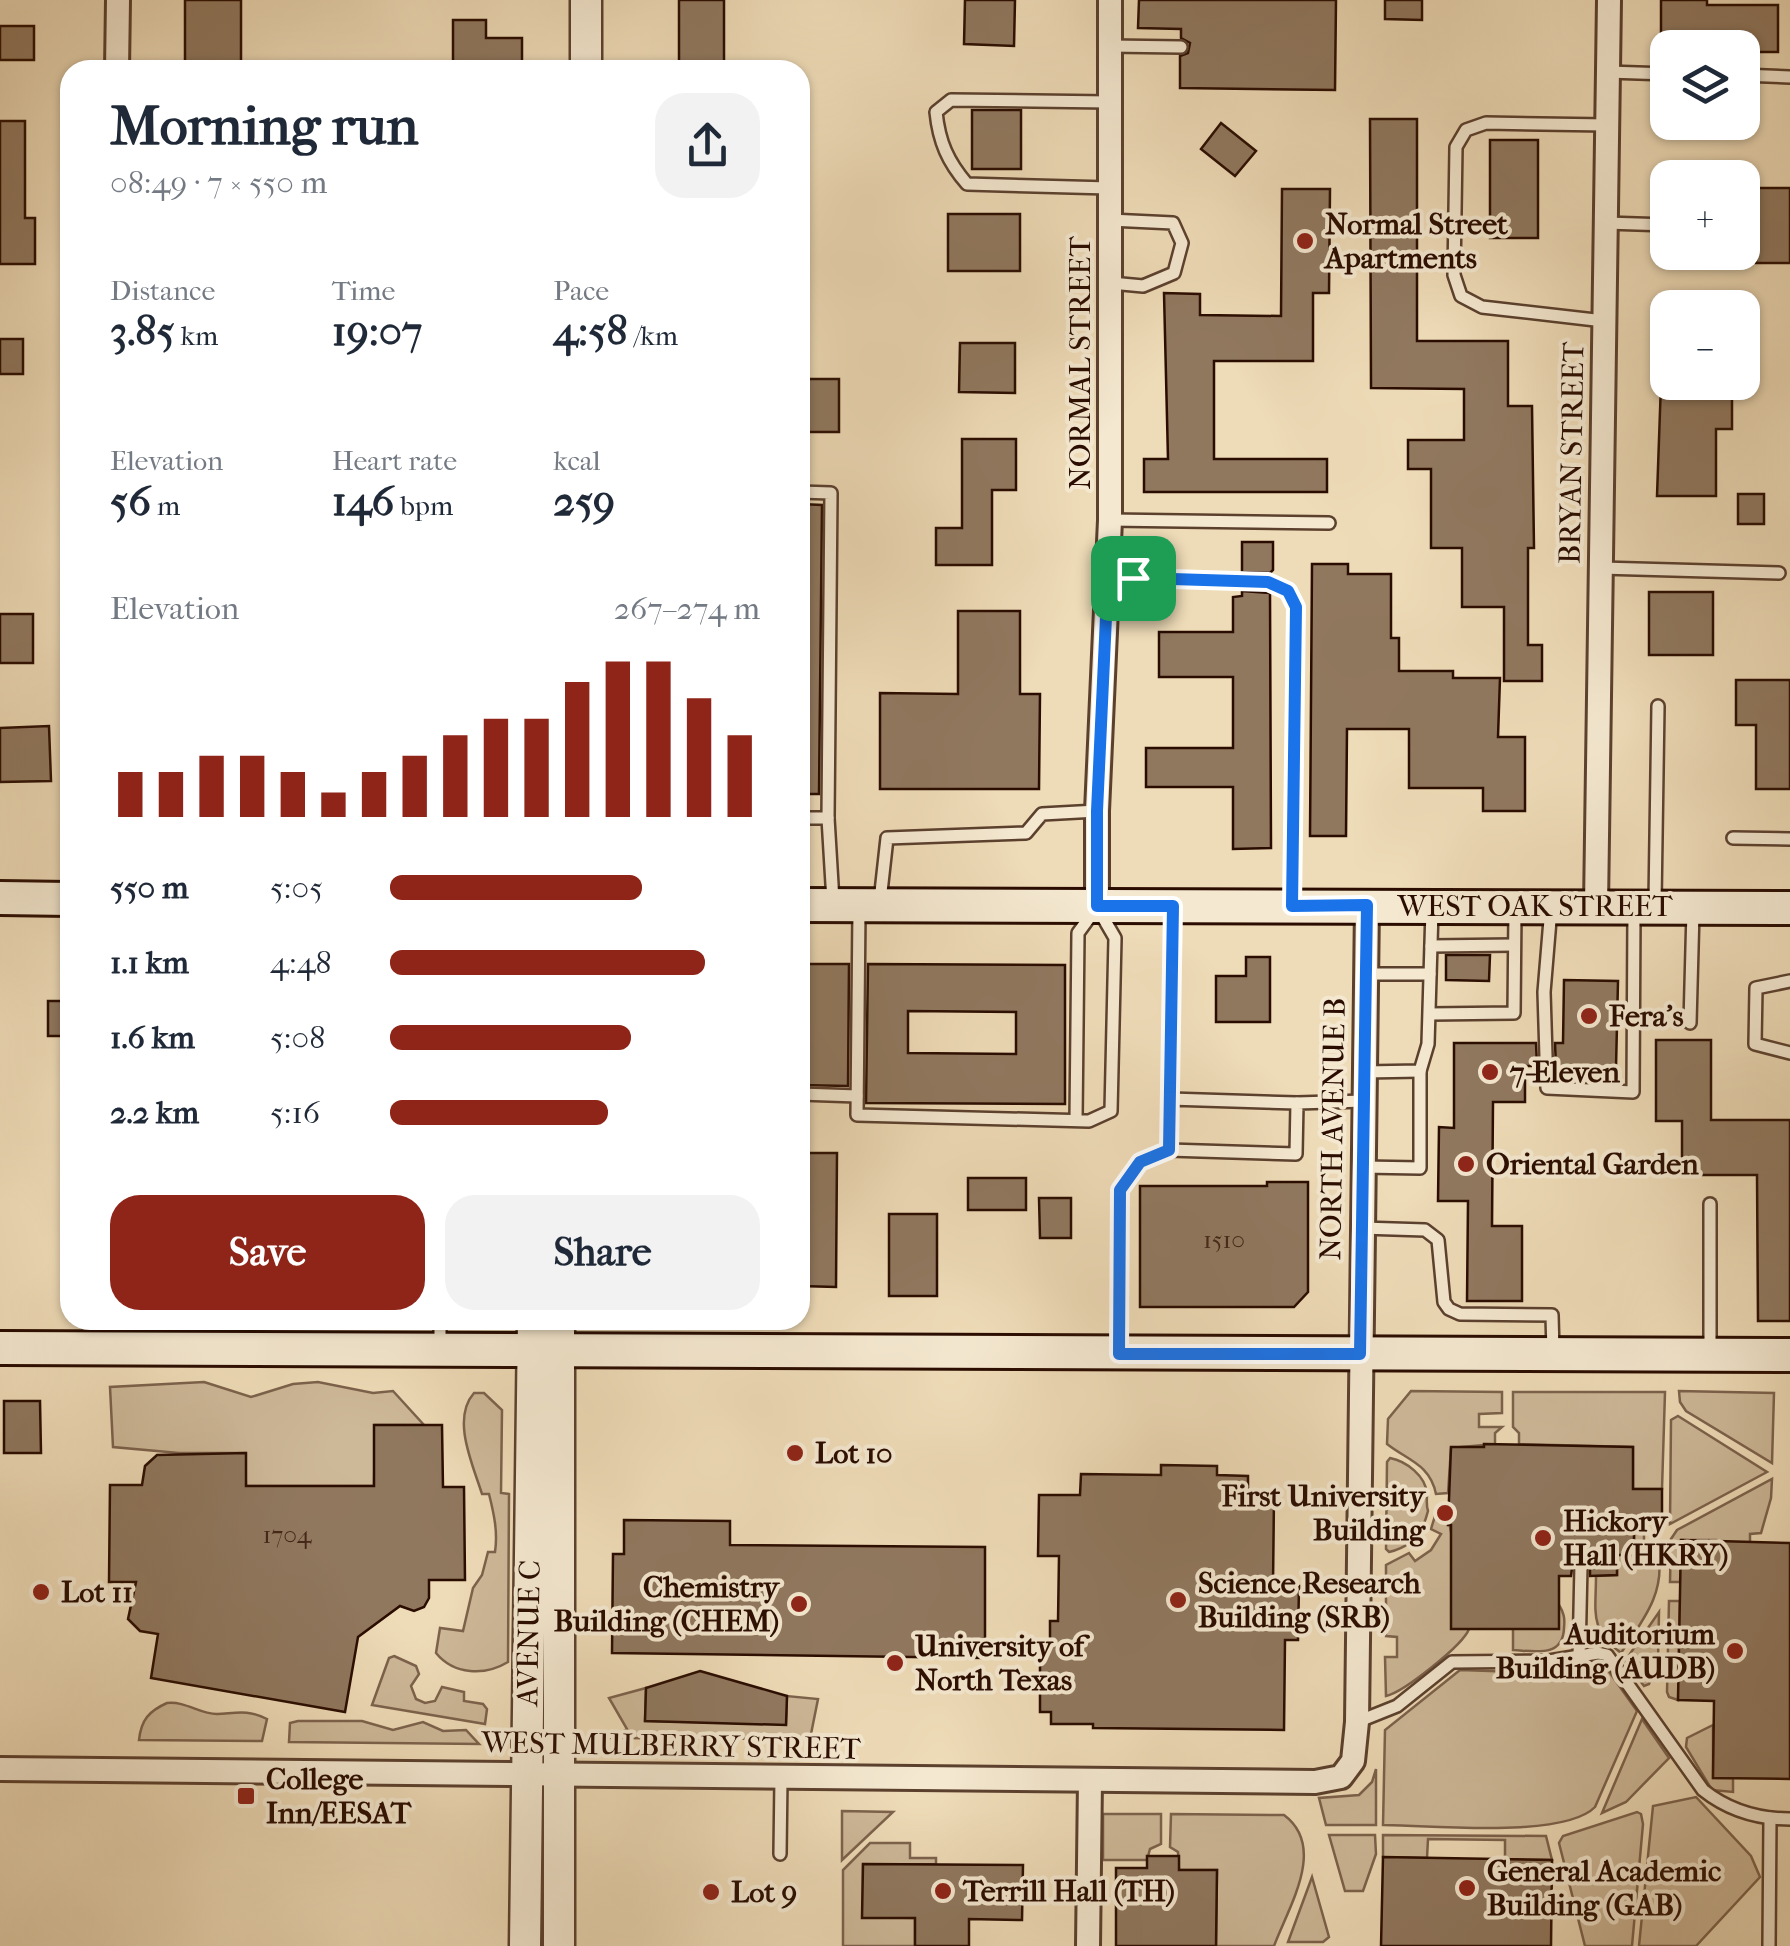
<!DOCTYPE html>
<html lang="en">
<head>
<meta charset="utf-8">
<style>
	:root { --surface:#fff; --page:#f2f2f3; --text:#1f2937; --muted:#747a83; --accent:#8f2418 }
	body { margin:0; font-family:"IM FELL French Canon",serif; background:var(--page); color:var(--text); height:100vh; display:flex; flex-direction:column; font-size:38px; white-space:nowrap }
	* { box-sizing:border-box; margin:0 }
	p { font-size:32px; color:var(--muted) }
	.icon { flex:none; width:55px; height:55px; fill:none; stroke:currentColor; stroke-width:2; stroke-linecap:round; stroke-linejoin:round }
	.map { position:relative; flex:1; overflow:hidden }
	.details { position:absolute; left:60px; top:60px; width:750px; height:1270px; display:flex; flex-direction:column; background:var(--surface); border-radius:30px; box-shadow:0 2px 8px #0004 }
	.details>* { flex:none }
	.controls { position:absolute; left:1650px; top:30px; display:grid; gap:20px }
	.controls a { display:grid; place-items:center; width:110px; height:110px; border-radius:20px; background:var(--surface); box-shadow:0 2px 8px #0004; font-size:50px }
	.pin { position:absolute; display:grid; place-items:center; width:85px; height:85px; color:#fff; margin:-42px; border-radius:20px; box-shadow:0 5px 15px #0006 }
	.round { display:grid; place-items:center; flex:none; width:105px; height:105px; border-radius:30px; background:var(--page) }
	.head { display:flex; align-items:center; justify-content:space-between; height:170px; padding:0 50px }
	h1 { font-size:55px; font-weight:700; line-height:75px }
	.stats { display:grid; grid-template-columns:repeat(3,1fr); gap:15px; height:170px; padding:10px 50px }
	.stats div { display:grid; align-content:center }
	.stats b { font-size:42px; font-weight:700 }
	.stats small { font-size:28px; font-weight:400 }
	.stats p { font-size:28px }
	.chart { height:280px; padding:20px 50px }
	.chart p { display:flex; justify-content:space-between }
	.chart svg { width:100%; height:180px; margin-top:10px; stroke:var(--accent); stroke-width:6 }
	.action { display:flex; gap:20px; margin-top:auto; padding:20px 50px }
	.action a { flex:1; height:115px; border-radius:30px; background:var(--accent); color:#fff; font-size:40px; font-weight:700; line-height:115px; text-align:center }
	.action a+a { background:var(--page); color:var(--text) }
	ul { padding:0 50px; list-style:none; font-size:32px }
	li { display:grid; grid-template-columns:160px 120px 1fr; align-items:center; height:75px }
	li i { height:25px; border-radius:12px; background:var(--accent) }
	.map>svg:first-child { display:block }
</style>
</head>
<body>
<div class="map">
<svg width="1790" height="1946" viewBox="0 0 1790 1946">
	<rect width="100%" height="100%" fill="#eedbb7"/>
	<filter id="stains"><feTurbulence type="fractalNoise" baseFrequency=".002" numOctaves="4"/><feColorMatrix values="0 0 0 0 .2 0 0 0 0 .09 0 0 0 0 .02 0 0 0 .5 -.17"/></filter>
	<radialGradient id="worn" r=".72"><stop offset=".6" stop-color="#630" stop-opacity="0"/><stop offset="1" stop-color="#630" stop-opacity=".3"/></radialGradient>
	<g fill="#cdb898" stroke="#7c624c" stroke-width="2.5">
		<polygon points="204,1382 251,1397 293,1384 318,1382 373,1393 393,1391 424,1425 375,1425 374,1486 246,1486 245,1453 179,1453 113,1447 110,1387"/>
		<path d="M1411,1391l91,1v21l-23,1v13h23l-7,6v11l-44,4 -3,45 -12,1c-6,-30 -29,-34 -49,-50l1,-25z"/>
		<polygon points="1679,1391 1774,1393 1772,1463 1686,1411 1680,1402"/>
		<polygon points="1513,1392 1665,1392 1662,1489 1633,1489 1633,1447 1519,1444 1519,1433 1513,1427"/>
		<path d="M474,1393h10l18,17 -1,83 8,1 -1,168c-23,14 -54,13 -72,-9l4,-25 23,3 10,-43 9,-13 6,-23h7c3,-20 -1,-38 -6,-58h-7c-9,-29 -31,-75 -8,-101z"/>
		<polygon points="1678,1416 1767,1472 1670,1524 1671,1420"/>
		<path d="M1390,1458c16,3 36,18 37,36 0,6 -1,11 1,17 -5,21 -16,36 -39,41l-3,-3 1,-87z"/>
		<polygon points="1772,1479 1771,1498 1761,1533 1750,1534 1750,1542 1716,1554 1716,1540 1682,1540 1680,1582 1670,1582 1671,1539 1677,1530"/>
		<path d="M1435,1516h13l21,113c-6,16 -65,63 -83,67l-1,-39h12v-20l-11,-1v-71l23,-12 6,8 16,-11 10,-16 -10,-5z"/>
		<path d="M1634,1520h10v25l14,6c8,42 -15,69 -37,102 -32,-24 -25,-40 -25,-77l21,-1v-20h17z"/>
		<polygon points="1669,1601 1680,1601 1678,1700 1669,1697 1667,1692"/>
		<path d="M1559,1605c5,8 6,13 5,23 -1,30 -29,23 -51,22v-21z"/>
		<polygon points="1659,1612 1658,1662 1649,1684 1644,1686 1625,1661"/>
		<polygon points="394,1656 416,1666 419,1674 411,1686 416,1699 425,1703 435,1701 442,1687 464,1692 464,1701 483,1704 487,1709 485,1724 372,1705 389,1658"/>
		<path d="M1593,1663l12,3 32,45 -42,96c-31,32 -165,18 -212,18l2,-95 75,-60 85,3 26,-3z"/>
		<polygon points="646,1688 645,1721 786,1724 787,1696 818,1699 810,1739 612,1738 627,1729 609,1698"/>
		<path d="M167,1703c19,-2 32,11 50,11 20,-1 30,-5 50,5l-5,22 -123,-1c2,-20 10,-29 28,-37z"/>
		<polygon points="1642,1719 1669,1758 1626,1802 1602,1813"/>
		<polygon points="298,1721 362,1721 393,1730 423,1722 443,1731 466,1730 479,1744 289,1742 290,1723"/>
		<polygon points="1713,1725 1713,1778 1733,1778 1733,1792 1712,1790 1686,1747 1687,1738"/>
		<polygon points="1376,1769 1376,1825 1326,1825 1319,1798 1359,1795 1372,1782"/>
		<polygon points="1696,1797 1751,1856 1760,1877 1696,1946 1639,1946 1653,1806"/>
		<polygon points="842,1811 893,1812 842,1860"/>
		<polygon points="1637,1812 1641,1814 1643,1824 1632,1946 1585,1946 1559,1843 1563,1836"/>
		<polygon points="1103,1814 1161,1814 1161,1844 1150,1849 1147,1860 1103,1860"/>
		<path d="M1171,1814l113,1c43,32 5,91 -10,131h-58l1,-76h-38l-1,-18 -8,-5z"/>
		<polygon points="1329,1835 1375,1835 1376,1854 1363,1891 1345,1891"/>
		<polygon points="1383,1835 1546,1836 1552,1860 1505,1859 1505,1840 1428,1839 1427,1858 1383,1857"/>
		<polygon points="870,1843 910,1843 910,1858 936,1858 936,1864 863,1865 863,1917 915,1918 915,1946 843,1946 843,1870"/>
		<polygon points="1312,1877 1329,1937 1323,1942 1288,1942"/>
	</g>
	<g fill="#90785f" stroke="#2a0c00" stroke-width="2.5" fill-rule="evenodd">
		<rect x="185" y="0" width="56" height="70"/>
		<rect x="679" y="0" width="45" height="64"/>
		<polygon points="965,0 1015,0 1014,46 964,44"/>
		<polygon points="1139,0 1336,0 1335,90 1180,88 1180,56 1188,53 1190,43 1181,38 1181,29 1138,28"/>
		<polygon points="1385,0 1422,0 1422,20 1385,19"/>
		<polygon points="1661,0 1707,0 1707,5 1778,5 1778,52 1742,52 1742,48 1661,48"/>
		<polygon points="453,20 486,20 486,38 522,38 522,70 480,70 480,63 453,63"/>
		<rect x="0" y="26" width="34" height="34"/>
		<rect x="972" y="110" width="49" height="59"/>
		<polygon points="1370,119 1417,119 1417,341 1508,341 1508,406 1532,406 1534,548 1528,548 1528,645 1542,645 1542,681 1504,681 1504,607 1462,607 1462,548 1431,548 1431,469 1408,469 1408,440 1464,440 1464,389 1371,388"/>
		<polygon points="0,121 25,121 25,218 35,218 35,264 0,264"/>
		<polygon points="1221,123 1256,151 1235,176 1201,149"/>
		<rect x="1490" y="140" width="48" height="98"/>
		<rect x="1756" y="188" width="34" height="75"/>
		<polygon points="1282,189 1330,189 1329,293 1313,293 1313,361 1214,361 1214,459 1327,459 1327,492 1144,492 1144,459 1168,459 1164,293 1200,294 1200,315 1281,316"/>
		<rect x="948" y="214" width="72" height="57"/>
		<rect x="0" y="339" width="23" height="35"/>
		<polygon points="960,343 1015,343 1015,393 959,392"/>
		<rect x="800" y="379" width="39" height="53"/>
		<polygon points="1661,383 1732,383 1732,429 1716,429 1716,496 1657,496"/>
		<polygon points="962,439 1016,439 1016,490 992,490 992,565 936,565 936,528 962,528"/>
		<rect x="1738" y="494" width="26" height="30"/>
		<polygon points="800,504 822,505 819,794 800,794"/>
		<polygon points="1242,542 1273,542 1273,570 1270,573 1242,572"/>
		<polygon points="1312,564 1348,564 1348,574 1391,574 1391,638 1399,638 1399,671 1453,671 1453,678 1500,678 1498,737 1525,737 1525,811 1483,811 1483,788 1409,788 1409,729 1347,729 1346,836 1310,836"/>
		<polygon points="1242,591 1270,593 1271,848 1233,849 1233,787 1146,787 1146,748 1233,748 1233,677 1159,677 1159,632 1233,632 1233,597 1242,596"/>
		<rect x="1649" y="592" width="64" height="63"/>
		<polygon points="958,611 1020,611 1020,694 1040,694 1039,789 880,789 880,693 958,694"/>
		<rect x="0" y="614" width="33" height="49"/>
		<polygon points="1736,680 1790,680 1790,789 1756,789 1756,725 1736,725"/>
		<polygon points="49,726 51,781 0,782 0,728"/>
		<polygon points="1446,955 1490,955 1489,981 1446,980"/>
		<polygon points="1246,957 1270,957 1270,1022 1216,1022 1216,976 1246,976"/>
		<polygon points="800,964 849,964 848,1086 800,1085"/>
		<path d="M868,964l197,1v139l-199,-1zM908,1011l108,1v42l-108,-1z"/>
		<polygon points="1564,980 1618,981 1616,1068 1556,1067 1555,1043 1563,1043"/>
		<rect x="48" y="1001" width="22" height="35"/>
		<polygon points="1656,1040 1711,1040 1711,1120 1790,1120 1790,1321 1758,1321 1757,1175 1682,1175 1682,1121 1656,1121"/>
		<polygon points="1454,1043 1536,1043 1537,1066 1525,1066 1525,1102 1493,1102 1492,1226 1522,1226 1522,1301 1467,1301 1468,1201 1438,1201 1439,1127 1454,1128"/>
		<polygon points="800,1153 837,1153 836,1287 800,1286"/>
		<rect x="968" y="1178" width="58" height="32"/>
		<polygon points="1267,1182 1308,1182 1308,1292 1294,1307 1140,1307 1140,1186 1267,1186"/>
		<polygon points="1039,1198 1071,1198 1071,1238 1040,1238"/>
		<rect x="889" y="1214" width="48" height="82"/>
		<polygon points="4,1401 40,1401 41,1453 4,1453"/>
		<polygon points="374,1425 442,1425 443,1487 464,1487 465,1580 429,1580 429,1598 424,1607 414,1611 400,1606 358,1637 345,1712 151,1678 158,1634 140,1631 128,1619 136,1582 109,1582 110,1485 142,1485 145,1466 157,1455 246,1453 246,1486 374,1486"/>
		<polygon points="1484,1444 1633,1447 1633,1489 1662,1489 1662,1520 1634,1520 1634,1555 1617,1555 1617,1575 1590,1576 1590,1561 1580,1556 1573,1561 1571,1576 1559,1576 1559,1629 1451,1629 1451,1525 1448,1525 1451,1447 1484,1447"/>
		<polygon points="1161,1465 1217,1466 1217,1475 1248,1476 1248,1495 1274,1496 1273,1586 1299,1586 1298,1640 1285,1640 1284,1730 1093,1728 1093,1724 1051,1724 1051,1712 1040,1712 1040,1644 1050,1644 1050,1621 1058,1621 1059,1556 1038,1556 1039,1495 1080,1495 1081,1474 1161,1475"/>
		<polygon points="624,1520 730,1521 730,1545 985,1547 985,1658 612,1653 613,1554 624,1554"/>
		<polygon points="1681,1540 1790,1543 1790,1779 1713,1778 1714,1701 1678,1700"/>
		<polygon points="700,1671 787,1696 786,1725 645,1721 646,1688"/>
		<polygon points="1147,1856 1179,1856 1179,1870 1217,1870 1216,1946 1116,1946 1116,1868 1147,1868"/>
		<polygon points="1383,1857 1552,1860 1551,1946 1381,1946"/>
		<polygon points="863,1864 1023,1865 1022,1920 969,1919 969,1946 915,1946 915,1918 862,1918"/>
	</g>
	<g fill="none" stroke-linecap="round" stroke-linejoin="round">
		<defs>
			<g id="service">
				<polyline points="1110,46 1181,47"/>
				<polyline points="1608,72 1668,74"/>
				<polyline points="1742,75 1790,77"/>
				<path d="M1109,102l-158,-2 -15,12c3,30 12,50 31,72l142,4"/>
				<polyline points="1110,220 1173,223 1182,243 1174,273 1143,286 1111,283"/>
				<polyline points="1606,223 1668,225"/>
				<polyline points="1604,321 1482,307 1461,296 1454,275 1456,147 1466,130 1486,123 1607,125"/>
				<polyline points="800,492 831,493 828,818 833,901"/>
				<polyline points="1110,520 1329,523"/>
				<polyline points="1601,568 1779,573"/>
				<polyline points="1108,574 1141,578 1268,582 1288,591 1296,607 1292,901"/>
				<polyline points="800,818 828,818"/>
				<polyline points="1733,838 1790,839"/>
				<polyline points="880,901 887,838 1026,833 1042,814 1097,811"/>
				<polyline points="1655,902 1658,706"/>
				<polyline points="1551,908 1544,992 1547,1088 1633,1092 1634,911"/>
				<polyline points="859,910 857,1115 1089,1121 1111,1111 1115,938 1097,907 1078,933 1076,1120"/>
				<polyline points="1431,946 1514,945"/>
				<polyline points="1365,974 1430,974"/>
				<polyline points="1790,981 1756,988 1755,1044 1790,1053"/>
				<polyline points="1430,1014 1514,1013 1515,910"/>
				<polyline points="1690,1023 1693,911"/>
				<polyline points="1364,1072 1420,1071 1428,1044 1432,910"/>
				<polyline points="800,1094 857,1096"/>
				<polyline points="1170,1099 1173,909"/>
				<polyline points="1169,1150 1170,1099 1297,1103"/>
				<polyline points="1363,1167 1420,1168 1420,1071"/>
				<polyline points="1362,1228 1425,1230 1438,1240 1444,1302 1449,1309 1460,1314 1552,1315 1553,1352"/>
				<polyline points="440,1346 440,1320"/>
				<polyline points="1119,1350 1120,1190 1141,1162 1169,1150 1296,1154 1297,1103 1364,1101"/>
				<polyline points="1710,1353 1710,1204"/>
				<polyline points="1579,1657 1581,1565"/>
				<path d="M1357,1722l40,-16 55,-44 97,-1 49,-8 9,2 96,135c25,20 55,29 87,29"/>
				<polyline points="780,1854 781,1778"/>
				<polyline points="1769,1946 1770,1818"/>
			</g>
			<g id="minor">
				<polyline points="117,70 118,0"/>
				<polyline points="1596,906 1609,0"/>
				<polyline points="1097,907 1097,811 1110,520 1110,0"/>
				<polyline points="0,1769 1315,1782 1341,1777 1353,1761 1357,1722 1367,905"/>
				<polyline points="1088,1946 1090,1780"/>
			</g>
			<g id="tertiary">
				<polyline points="586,70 586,0"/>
				<polyline points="559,1320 559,1946"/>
				<polyline points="525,1946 533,1320"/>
			</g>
			<g id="secondary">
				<polyline points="0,898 70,899"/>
				<polyline points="800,905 1790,908"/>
				<polyline points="0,1348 1790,1355"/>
			</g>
		</defs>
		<use href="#service" stroke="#5b402e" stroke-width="16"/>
		<use href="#minor" stroke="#5b402e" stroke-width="28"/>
		<use href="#tertiary" stroke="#5b402e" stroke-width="35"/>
		<use href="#secondary" stroke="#2a0c00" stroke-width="38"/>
		<use href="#service" stroke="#f4e8d0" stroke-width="11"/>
		<use href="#minor" stroke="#f4e8d0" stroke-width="22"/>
		<use href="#tertiary" stroke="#f4e8d0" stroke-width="30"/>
		<use href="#secondary" stroke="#f4e8d0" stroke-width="32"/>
	</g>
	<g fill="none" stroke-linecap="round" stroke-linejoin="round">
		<defs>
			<polygon id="route" points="1108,574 1140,578 1268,582 1288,591 1296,607 1292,906 1367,905 1360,1354 1119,1354 1120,1190 1140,1162 1169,1150 1173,906 1097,906 1097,811"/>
		</defs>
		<use href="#route" stroke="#fff" stroke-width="20"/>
		<use href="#route" stroke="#1a73e8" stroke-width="12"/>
	</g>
	<g fill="#8f2418" stroke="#f4e8d0" stroke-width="4">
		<circle cx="1305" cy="241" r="10"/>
		<circle cx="1589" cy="1016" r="10"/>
		<circle cx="1490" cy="1072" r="10"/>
		<circle cx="1466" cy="1164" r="10"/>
		<circle cx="795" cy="1453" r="10"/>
		<circle cx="1445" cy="1513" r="10"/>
		<circle cx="1543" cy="1538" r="10"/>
		<circle cx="41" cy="1592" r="10"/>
		<circle cx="1178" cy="1600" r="10"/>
		<circle cx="799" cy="1604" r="10"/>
		<circle cx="1735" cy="1651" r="10"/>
		<circle cx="895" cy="1663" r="10"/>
		<rect x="236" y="1786" width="20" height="20" rx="5"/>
		<circle cx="1467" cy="1888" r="10"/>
		<circle cx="943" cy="1891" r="10"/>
		<circle cx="711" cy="1892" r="10"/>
	</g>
	<g text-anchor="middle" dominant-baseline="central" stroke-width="8" stroke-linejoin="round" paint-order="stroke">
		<g font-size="25" fill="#442718">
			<text x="1224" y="1239">1510</text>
			<text x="287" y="1534">1704</text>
		</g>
		<g font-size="30" font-weight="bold" fill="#2a0c00" stroke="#f4e8d0" text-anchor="start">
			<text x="1325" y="224">Normal Street<tspan x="1325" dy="34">Apartments</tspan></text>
			<text x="1609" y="1016">Fera's</text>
			<text x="1510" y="1072">7-Eleven</text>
			<text x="1486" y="1164">Oriental Garden</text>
			<text x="815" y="1453">Lot 10</text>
			<text x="1425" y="1496" text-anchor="end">First University<tspan x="1425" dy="34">Building</tspan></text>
			<text x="1563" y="1521">Hickory<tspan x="1563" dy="34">Hall (HKRY)</tspan></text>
			<text x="1198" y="1583">Science Research<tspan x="1198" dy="34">Building (SRB)</tspan></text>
			<text x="779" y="1587" text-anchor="end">Chemistry<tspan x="779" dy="34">Building (CHEM)</tspan></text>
			<text x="61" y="1592">Lot 11</text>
			<text x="1715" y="1634" text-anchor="end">Auditorium<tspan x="1715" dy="34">Building (AUDB)</tspan></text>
			<text x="915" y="1646">University of<tspan x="915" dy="34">North Texas</tspan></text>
			<text x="266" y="1779">College<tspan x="266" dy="34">Inn/EESAT</tspan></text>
			<text x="1487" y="1871">General Academic<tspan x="1487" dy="34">Building (GAB)</tspan></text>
			<text x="963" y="1891">Terrill Hall (TH)</text>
			<text x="731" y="1892">Lot 9</text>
		</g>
		<g font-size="30" fill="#2a0c00" stroke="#f4e8d0">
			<text transform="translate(1080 363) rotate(-90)">NORMAL STREET</text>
			<text transform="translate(1572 453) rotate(-89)">BRYAN STREET</text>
			<text x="1535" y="906">WEST OAK STREET</text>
			<text transform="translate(1333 1129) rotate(-89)">NORTH AVENUE B</text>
			<text transform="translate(529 1633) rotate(-89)">AVENUE C</text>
			<text transform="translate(671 1746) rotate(1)">WEST MULBERRY STREET</text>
		</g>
	</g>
	<rect width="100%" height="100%" filter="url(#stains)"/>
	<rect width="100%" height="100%" fill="url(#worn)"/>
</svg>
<div class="controls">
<a><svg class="icon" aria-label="layers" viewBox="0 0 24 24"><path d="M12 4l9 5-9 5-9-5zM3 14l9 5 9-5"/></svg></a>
<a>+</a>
<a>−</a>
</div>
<div class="pin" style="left:1133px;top:578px;background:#1e9e55"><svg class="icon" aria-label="arrive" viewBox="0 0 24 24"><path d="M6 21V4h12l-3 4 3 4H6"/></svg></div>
<section class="details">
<div class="head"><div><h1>Morning run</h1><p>08:49 · 7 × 550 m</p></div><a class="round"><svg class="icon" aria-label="share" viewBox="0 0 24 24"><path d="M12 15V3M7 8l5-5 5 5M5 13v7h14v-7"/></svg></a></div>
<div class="stats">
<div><p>Distance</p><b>3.85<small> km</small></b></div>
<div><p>Time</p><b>19:07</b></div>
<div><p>Pace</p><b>4:58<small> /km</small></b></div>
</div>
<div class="stats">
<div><p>Elevation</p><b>56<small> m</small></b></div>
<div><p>Heart rate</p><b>146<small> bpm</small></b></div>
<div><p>kcal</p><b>259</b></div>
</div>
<div class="chart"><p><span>Elevation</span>267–274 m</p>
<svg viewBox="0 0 160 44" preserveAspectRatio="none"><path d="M5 44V33M15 44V33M25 44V29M35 44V29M45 44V33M55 44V38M65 44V33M75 44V29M85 44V24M95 44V20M105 44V20M115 44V11M125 44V6M135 44V6M145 44V15M155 44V24"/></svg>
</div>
<ul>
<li><b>550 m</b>5:05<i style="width:68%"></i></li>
<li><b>1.1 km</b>4:48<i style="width:85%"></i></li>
<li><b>1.6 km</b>5:08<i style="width:65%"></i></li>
<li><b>2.2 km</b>5:16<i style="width:59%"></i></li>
</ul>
<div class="action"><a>Save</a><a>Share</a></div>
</section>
</div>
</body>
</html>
